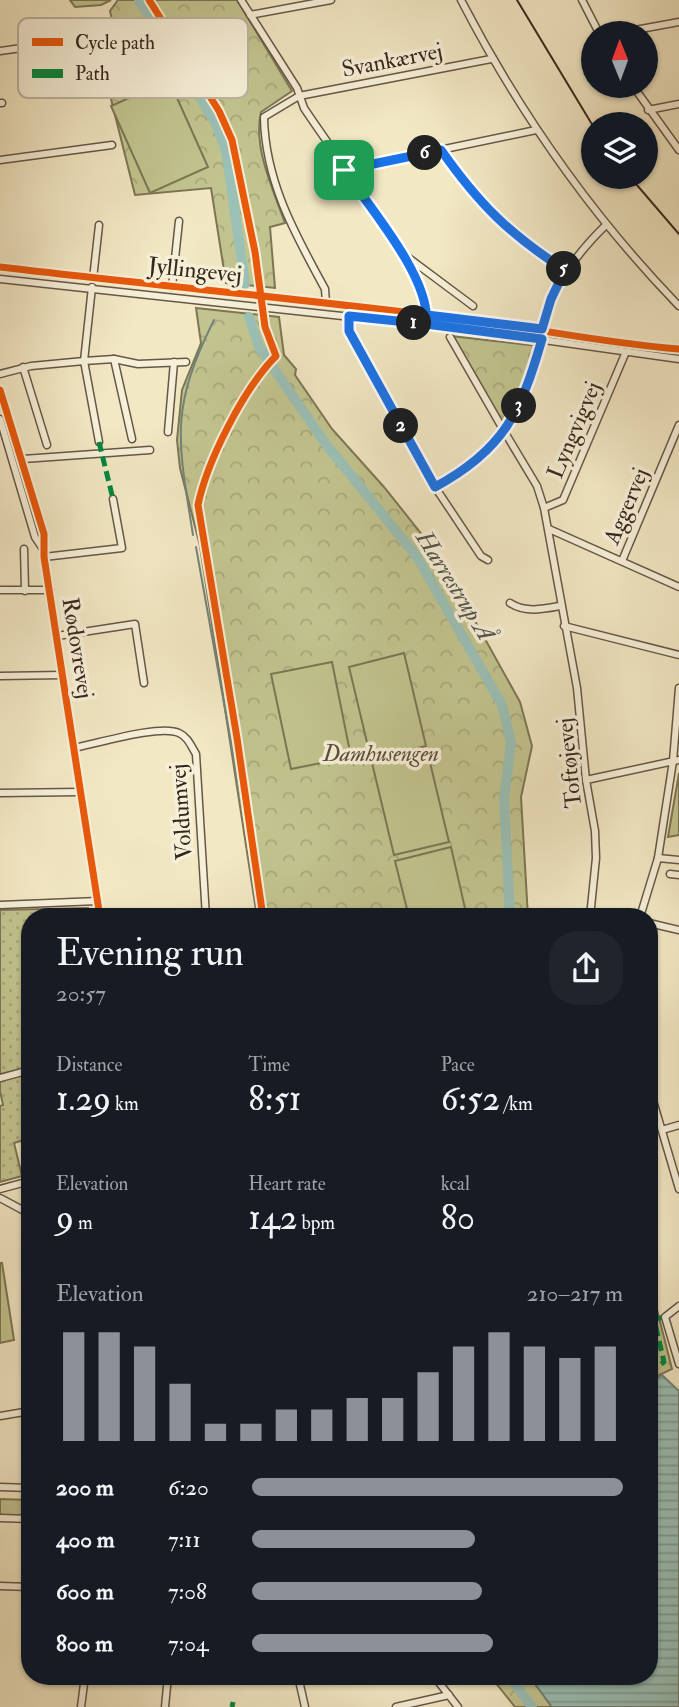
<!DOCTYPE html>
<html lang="en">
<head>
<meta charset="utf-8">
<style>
	:root { --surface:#171b24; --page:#20242c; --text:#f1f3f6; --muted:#9ea1a6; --accent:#8c9099 }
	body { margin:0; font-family:"IM FELL Double Pica",serif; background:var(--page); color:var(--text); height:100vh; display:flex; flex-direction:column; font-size:26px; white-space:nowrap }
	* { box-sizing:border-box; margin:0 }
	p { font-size:23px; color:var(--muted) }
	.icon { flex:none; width:38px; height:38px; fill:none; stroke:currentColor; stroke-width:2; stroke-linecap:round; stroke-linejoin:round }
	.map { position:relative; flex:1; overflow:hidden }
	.side { position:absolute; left:21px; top:908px; width:637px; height:777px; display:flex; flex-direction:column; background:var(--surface); border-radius:28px; box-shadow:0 2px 5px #0004 }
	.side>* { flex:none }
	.needle { width:46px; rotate:359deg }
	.buttons { position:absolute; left:581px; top:21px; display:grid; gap:14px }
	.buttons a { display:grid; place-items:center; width:77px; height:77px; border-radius:50%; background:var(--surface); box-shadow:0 2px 5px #0004; font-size:35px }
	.pin { position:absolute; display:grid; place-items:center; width:60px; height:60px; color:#fff; margin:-30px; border-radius:14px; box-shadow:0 4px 10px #0006 }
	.km { position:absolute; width:35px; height:35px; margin:-18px; border-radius:50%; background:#222; color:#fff; font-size:19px; line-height:35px; text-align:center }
	.round { display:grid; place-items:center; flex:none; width:74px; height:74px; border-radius:28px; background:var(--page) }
	.summary { display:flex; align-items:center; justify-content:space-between; height:119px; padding:0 35px }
	h1 { font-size:38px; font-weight:600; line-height:52px }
	.figures { display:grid; grid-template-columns:repeat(3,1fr); gap:10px; height:119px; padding:7px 35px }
	.figures div { display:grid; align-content:center }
	.figures b { font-size:35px; font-weight:600 }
	.figures small { font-size:19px; font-weight:400 }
	.figures p { font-size:19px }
	.chart { height:196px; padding:14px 35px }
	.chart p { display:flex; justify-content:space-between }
	.chart svg { width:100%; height:126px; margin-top:7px; stroke:var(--accent); stroke-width:6 }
	ul { padding:0 35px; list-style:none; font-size:23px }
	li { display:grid; grid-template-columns:112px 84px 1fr; align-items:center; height:52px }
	li i { height:18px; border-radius:9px; background:var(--accent) }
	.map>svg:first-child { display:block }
</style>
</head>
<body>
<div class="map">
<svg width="679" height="1707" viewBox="0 0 679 1707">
	<defs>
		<pattern id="grass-dots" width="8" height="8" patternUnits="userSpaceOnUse" patternTransform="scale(1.75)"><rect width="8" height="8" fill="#c2c48f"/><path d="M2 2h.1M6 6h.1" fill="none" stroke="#a7a87b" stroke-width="1.8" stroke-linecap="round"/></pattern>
		<pattern id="forest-crowns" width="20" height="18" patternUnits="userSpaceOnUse" patternTransform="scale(1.75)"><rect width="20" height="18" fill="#c2c48f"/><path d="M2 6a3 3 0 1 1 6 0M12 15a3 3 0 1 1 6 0" fill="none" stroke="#a7a87b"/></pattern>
		<pattern id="water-rules" width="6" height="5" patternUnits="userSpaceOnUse" patternTransform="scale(1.75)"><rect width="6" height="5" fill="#9bc0b6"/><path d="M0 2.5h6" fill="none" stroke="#7f9c93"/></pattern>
	</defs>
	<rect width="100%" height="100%" fill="#f2e8c4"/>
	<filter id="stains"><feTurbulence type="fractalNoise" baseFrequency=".00286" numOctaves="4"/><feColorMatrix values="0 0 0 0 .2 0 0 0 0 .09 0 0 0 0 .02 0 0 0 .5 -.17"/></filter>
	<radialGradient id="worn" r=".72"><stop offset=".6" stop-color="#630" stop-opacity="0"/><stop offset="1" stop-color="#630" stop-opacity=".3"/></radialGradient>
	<polygon fill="url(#grass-dots)" stroke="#7c7656" stroke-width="2" points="88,908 89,917 30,917 30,1138 14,1143 22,1176 0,1182 0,1106 3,1105 0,1091 0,910"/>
	<g fill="url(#forest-crowns)" stroke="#7c7656" stroke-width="2">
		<path d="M118,0h119l55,91 -31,21c-8,36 12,77 24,111l-15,4 5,61 -49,-5 -15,-95 -76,7 -27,-108 17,-8 -15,-68z"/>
		<polygon points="196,308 279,317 284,355 296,369 295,375 332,429 384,487 439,556 520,702 532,746 521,797 528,917 257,917 200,546 180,468 177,440 182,390 201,343"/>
		<polygon points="451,336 538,346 514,409 504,424 453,344"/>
		<polygon points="649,1278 672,1369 649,1380"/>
		<polygon points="0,1499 30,1500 30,1516 0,1515"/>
		<polygon points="491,1677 530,1677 552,1707 515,1707"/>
	</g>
	<g fill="#c2c48f" stroke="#7c7656" stroke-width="2">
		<polygon points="70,0 111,0 101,5 75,7"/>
		<polygon points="169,80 208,167 150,193 111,106"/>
		<polygon points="404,653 426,746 371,759 349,667"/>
		<polygon points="332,662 351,757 291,769 271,674"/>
		<polygon points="427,750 449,842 394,855 372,763"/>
		<polygon points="679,773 679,835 668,837"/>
		<polygon points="451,847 467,917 409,917 395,861"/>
		<polygon points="0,1263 2,1263 14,1340 0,1343"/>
	</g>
	<polygon fill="url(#water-rules)" stroke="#738379" stroke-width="2" points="662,1375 679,1391 679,1707 552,1707 530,1677 649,1676 649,1380"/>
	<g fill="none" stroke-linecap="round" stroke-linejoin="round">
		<g stroke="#738379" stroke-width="2">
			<path d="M193,535c-15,-95 -24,-125 21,-215"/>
			<polyline points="196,547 246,826 258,917"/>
		</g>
		<g stroke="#9bc0b6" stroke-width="10">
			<polyline points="139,0 214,120 226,150 245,284"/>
			<polyline points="249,317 259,347 325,443 417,557 502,705 511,743 504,799 510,917"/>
			<polyline points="509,1676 532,1707"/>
		</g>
		<defs>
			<g id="minor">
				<path d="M241,0l56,88 7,20c28,43 121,165 123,208"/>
				<path d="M461,0c58,112 130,215 218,306"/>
				<polyline points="582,0 599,33"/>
				<polyline points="250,15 331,0"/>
				<polyline points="619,33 679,22"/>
				<polyline points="0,51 43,45"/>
				<polyline points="633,86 679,150"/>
				<polyline points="0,103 2,103"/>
				<polyline points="648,110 679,104"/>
				<path d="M441,150c39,55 68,84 124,120"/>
				<polyline points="0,160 112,145"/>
				<polyline points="344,170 536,130"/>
				<polyline points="402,253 473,306"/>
				<path d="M0,267c151,18 302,32 453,51 76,9 150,25 226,31"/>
				<polyline points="0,279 472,330 679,359"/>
				<polyline points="93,279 99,225"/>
				<polyline points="92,287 84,361 99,442"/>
				<polyline points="172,287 179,221"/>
				<path d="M326,303l-1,-14c-30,-55 -60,-108 -61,-172l35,-21 192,-37"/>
				<polyline points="349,316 349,331 435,487 481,556 488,560"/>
				<path d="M542,329c12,-43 31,-72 64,-104"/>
				<polyline points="450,337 504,431 530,382 542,339"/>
				<polyline points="114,359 132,439"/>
				<polyline points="23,367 47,445"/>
				<polyline points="0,374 31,366 84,361 114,359 138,364 186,362"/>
				<polyline points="0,390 44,534 44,557 100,917"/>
				<polyline points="0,419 35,537 43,549"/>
				<polyline points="168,432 174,362"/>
				<polyline points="23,459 150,450"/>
				<path d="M435,487c28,-15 49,-31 69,-56l33,55 7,22 33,180 9,92 9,51 1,27 -6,59"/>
				<polyline points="544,508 563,500 625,354"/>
				<polyline points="549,529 679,587"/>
				<polyline points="24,549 25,591"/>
				<polyline points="44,557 122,548 113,499"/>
				<polyline points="622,561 679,425"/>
				<polyline points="0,590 50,590"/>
				<path d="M510,603c15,10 34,6 50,3"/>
				<polyline points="564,626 679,655"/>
				<polyline points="57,636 135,624 144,683"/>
				<polyline points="0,676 63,675"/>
				<path d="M74,748c22,-4 86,-24 105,-15 9,4 12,13 17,21l10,163"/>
				<polyline points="586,780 679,760"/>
				<polyline points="0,793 81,792"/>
				<polyline points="658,858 679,860"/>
				<polyline points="670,874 679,875"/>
				<polyline points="0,905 98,901"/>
				<polyline points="640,917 658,858 673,761 679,688"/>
				<polyline points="649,923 679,930"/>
				<polyline points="0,1078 30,1070"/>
				<polyline points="649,1087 679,1189"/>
				<polyline points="662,1130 679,1125"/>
				<polyline points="0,1189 30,1181"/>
				<polyline points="0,1198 30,1214"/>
				<polyline points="679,1306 665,1317 679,1364"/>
				<polyline points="0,1416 30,1411"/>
				<polyline points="0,1487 30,1488"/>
				<polyline points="0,1518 30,1519"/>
				<polyline points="0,1586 30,1587"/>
				<polyline points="298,1676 305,1707"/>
				<polyline points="434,1676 458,1707"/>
				<polyline points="81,1707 85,1676"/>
				<polyline points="165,1707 168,1676"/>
				<polyline points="396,1707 449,1695"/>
			</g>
		</defs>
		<use href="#minor" stroke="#655747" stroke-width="9"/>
		<use href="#minor" stroke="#f7f0d9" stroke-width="6"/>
		<g stroke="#36271d" stroke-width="2">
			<polyline points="517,0 593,126"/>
			<polyline points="630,177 679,234"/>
		</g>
		<g stroke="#00873e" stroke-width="5" stroke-dasharray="10 5" stroke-linecap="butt">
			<polyline points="99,442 113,499"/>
			<polyline points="649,1373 664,1362 654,1319 665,1317"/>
			<polyline points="232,1707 233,1702"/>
		</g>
		<defs>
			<g id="cycleway">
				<path d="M149,0l70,111 13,29 23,112 10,75 11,29c-32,32 -69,105 -78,149l39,233 26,179"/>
				<path d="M0,267c151,18 302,32 453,51 76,9 150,25 226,31"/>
				<polyline points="0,390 44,534 44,557 100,917"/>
			</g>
		</defs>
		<use href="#cycleway" stroke="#f7f0d9" stroke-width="11"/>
		<use href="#cycleway" stroke="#e8590c" stroke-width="7"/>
	</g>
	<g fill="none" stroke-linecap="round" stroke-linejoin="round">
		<defs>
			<path id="route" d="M344,170c26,38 88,110 82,154l-77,-8v15l86,156c69,-37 86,-75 107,-148l-116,-15 1,-9 115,14 9,-30 14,-29c-56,-36 -86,-66 -124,-120l-97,20"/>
		</defs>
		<use href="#route" stroke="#fff" stroke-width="14"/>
		<use href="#route" stroke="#1a73e8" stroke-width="9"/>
	</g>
	<g text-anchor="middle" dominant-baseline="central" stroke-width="7" stroke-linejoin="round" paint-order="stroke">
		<g font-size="23" fill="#36271d" stroke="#f7f0d9">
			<text transform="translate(392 60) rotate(-11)">Svankærvej</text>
			<text transform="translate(195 270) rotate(6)">Jyllingevej</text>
			<text transform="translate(574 430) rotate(-67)">Lyngvigvej</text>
			<text transform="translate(626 506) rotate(-67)">Aggervej</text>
			<text transform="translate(78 648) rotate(81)">Rødovrevej</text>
			<text transform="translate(569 763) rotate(-96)">Toftøjevej</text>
			<text transform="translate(181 812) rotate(-94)">Voldumvej</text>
		</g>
		<g font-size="23" font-style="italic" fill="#594e3a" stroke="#f7f0d9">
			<text x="381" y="753">Damhusengen</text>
		</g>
		<g font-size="24" font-style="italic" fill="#54554b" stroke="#f7f0d9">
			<text transform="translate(455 586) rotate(58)">Harrestrup Å</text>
		</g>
	</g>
	<rect x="18" y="18" width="230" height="80" rx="10" fill="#f7f0d9" stroke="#bdb4a1" stroke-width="2"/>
	<rect x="32" y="38" width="31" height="8" fill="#e8590c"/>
	<rect x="32" y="69" width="31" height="9" fill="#00873e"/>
	<g font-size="19" fill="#36271d">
		<text x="75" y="49">Cycle path</text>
		<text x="75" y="80">Path</text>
	</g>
	<rect width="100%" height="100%" filter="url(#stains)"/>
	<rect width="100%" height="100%" fill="url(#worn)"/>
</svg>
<div class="buttons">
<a><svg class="needle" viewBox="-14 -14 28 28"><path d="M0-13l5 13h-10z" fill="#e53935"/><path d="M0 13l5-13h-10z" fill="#9ea1a6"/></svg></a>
<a><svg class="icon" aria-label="layers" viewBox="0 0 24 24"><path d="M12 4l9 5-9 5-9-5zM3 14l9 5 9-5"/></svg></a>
</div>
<div class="pin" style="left:344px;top:170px;background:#1e9e55"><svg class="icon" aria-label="arrive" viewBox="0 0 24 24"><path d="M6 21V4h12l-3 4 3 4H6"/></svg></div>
<b class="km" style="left:414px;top:323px">1</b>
<b class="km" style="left:401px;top:426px">2</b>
<b class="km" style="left:519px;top:406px">3</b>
<b class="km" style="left:564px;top:269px">5</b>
<b class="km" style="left:425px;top:153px">6</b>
<section class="side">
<div class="summary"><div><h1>Evening run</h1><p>20:57</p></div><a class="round"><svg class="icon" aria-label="share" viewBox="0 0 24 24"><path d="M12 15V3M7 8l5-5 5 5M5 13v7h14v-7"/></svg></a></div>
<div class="figures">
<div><p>Distance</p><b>1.29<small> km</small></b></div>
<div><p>Time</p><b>8:51</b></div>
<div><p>Pace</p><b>6:52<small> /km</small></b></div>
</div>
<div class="figures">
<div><p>Elevation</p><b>9<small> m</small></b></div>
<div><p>Heart rate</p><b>142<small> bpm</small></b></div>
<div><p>kcal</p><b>80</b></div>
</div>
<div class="chart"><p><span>Elevation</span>210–217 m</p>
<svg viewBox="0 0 160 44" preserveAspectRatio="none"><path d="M5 44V6M15 44V6M25 44V11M35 44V24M45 44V38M55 44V38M65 44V33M75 44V33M85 44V29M95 44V29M105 44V20M115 44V11M125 44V6M135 44V11M145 44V15M155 44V11"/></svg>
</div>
<ul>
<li><b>200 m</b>6:20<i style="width:100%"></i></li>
<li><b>400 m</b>7:11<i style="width:60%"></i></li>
<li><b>600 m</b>7:08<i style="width:62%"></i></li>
<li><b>800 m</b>7:04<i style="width:65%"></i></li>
</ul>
</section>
</div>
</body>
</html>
